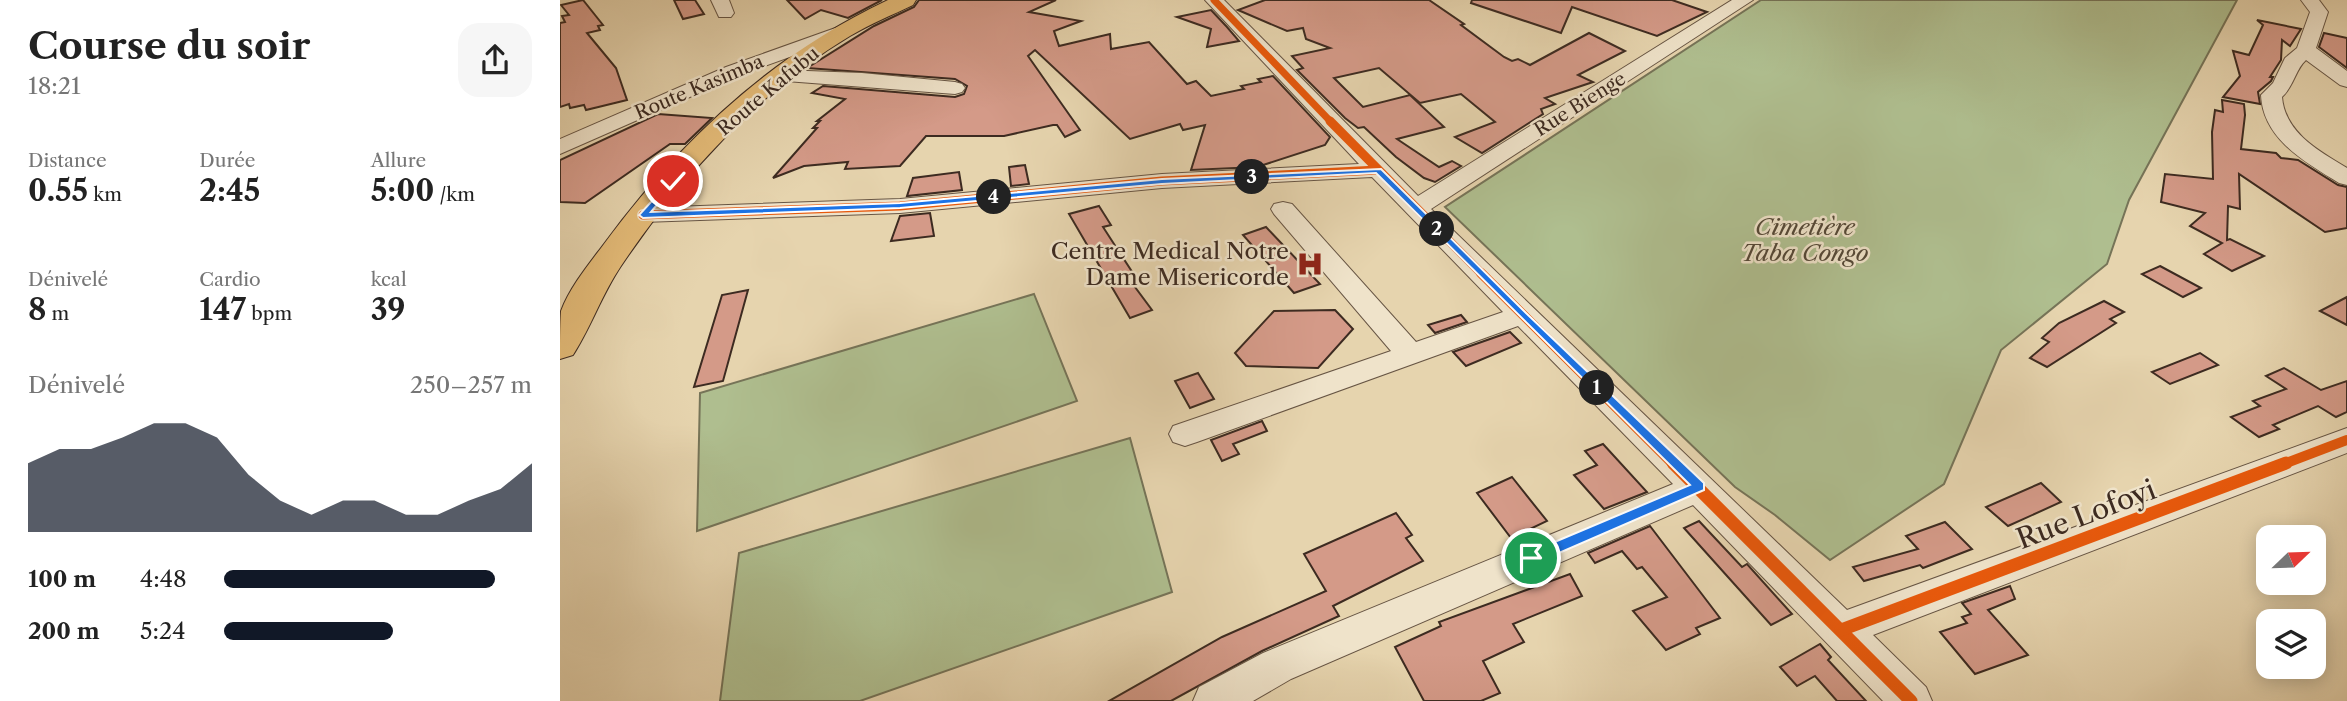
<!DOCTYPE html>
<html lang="fr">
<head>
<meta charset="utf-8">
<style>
	:root { --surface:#fff; --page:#f6f6f6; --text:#222; --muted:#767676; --accent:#111827 }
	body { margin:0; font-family:"Libre Caslon Text",serif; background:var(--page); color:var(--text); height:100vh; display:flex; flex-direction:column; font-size:26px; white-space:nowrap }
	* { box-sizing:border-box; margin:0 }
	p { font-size:23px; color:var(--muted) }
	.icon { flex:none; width:38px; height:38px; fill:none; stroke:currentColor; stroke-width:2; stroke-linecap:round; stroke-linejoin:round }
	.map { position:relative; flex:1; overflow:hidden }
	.panel { display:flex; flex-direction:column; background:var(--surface); width:560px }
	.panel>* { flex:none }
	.needle { width:46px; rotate:67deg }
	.fabs { position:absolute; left:1696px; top:525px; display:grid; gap:14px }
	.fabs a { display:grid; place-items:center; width:70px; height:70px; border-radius:14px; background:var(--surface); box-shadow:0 4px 18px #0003; font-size:35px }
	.pin { position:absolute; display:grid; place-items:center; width:60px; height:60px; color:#fff; margin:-30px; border:4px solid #fff; border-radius:50%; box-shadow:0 2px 7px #0007 }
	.km { position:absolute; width:35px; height:35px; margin:-18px; border-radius:50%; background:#222; color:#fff; font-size:19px; line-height:35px; text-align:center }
	.round { display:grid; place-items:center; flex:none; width:74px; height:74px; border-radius:21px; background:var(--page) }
	.overview { display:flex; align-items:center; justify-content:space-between; height:119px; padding:0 28px }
	h1 { font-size:38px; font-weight:700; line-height:52px }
	.metrics { display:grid; grid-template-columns:repeat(3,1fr); gap:10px; height:119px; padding:7px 28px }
	.metrics div { display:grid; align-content:center }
	.metrics b { font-size:30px; font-weight:700 }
	.metrics small { font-size:19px; font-weight:400 }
	.metrics p { font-size:19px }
	.chart { height:196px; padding:14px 28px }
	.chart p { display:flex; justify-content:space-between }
	.chart svg { width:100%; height:126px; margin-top:7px; fill:var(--accent); opacity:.7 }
	ul { padding:0 28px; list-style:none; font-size:23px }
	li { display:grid; grid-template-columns:112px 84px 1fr; align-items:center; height:52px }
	li i { height:18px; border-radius:9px; background:var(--accent) }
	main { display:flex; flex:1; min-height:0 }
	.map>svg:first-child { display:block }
</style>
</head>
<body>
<main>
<section class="panel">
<div class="overview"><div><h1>Course du soir</h1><p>18:21</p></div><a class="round"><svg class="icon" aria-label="share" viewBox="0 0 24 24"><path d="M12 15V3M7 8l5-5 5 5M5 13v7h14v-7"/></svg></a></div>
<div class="metrics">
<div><p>Distance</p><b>0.55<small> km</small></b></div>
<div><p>Durée</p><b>2:45</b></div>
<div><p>Allure</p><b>5:00<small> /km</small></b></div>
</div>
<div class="metrics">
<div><p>Dénivelé</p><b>8<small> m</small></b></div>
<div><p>Cardio</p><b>147<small> bpm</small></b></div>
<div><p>kcal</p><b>39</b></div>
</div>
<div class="chart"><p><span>Dénivelé</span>250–257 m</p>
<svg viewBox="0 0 160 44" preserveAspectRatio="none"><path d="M0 44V20L10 15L20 15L30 11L40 6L50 6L60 11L70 24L80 33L90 38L100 33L110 33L120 38L130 38L140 33L150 29L160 20V44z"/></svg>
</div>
<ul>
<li><b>100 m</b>4:48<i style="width:88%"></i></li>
<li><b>200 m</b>5:24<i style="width:55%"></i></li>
</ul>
</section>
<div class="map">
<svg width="1787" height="701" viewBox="0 0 1787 701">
	<rect width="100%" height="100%" fill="#e6d4ae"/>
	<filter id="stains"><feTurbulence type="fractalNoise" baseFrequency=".00286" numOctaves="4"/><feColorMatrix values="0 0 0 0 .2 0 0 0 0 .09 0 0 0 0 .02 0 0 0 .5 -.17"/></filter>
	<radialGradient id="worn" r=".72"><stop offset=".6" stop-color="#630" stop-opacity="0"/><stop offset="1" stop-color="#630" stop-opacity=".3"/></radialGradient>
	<g fill="#afbe8f" stroke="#767458" stroke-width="2">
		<polygon points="1201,0 1677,0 1569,200 1547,264 1441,350 1384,484 1270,560 1215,515 1175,487 885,207"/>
		<polygon points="474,294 517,401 137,531 140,393"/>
		<polygon points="570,438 612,592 300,701 160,701 179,553"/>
	</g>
	<g fill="#d49a88" stroke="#3d2b21" stroke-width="2">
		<polygon points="23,0 43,25 38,26 40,30 27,33 56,68 67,100 26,110 24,105 10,108 9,104 0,107 0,23 5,22 2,16 9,15 1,5"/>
		<polygon points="114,0 135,0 144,14 123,19"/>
		<polygon points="227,0 322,0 288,18 261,10 245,19"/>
		<polygon points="359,0 496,0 469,12 521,21 494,31 499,46 550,34 551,49 589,42 627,84 636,81 651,96 684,89 681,86 701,82 698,79 713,76 770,137 765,145 697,167 631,170 645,125 623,130 620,124 570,139 475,50 468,56 520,130 505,137 497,125 493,125 444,136 366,136 340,166 285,169 288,162 244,166 213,178 257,128 253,128 260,121 257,121 285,99 252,93 263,86 395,97 404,94 407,86 395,79 247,68 314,26 354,7"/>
		<polygon points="705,0 869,0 904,24 901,25 944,57 952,61 958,59 970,65 1029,33 1065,51 1018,75 1033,82 985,98 995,104 981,109 983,114 922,153 895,137 935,122 901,94 860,103 819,68 774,78 803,107 850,95 884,127 837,139 879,167 892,161 901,166 875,182 864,178 836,157 804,127 798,128 785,118 737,70 743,68 732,56 770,48 746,39 743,28 727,31 678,10"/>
		<polygon points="912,0 1112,0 1147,12 1097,36 1012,7 1001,33 911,3"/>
		<polygon points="651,10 667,27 679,41 647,47 651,29 617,17"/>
		<polygon points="1697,20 1741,29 1730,46 1722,40 1721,60 1710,77 1713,77 1711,81 1698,92 1700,104 1663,97 1680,76 1673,51 1689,55 1703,25"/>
		<polygon points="1764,33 1787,38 1787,68 1759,47"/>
		<polygon points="1662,100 1684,104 1685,115 1681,149 1716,153 1721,158 1738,160 1778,185 1787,187 1787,228 1765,232 1679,174 1680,209 1668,206 1667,240 1670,239 1704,256 1672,271 1644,254 1662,243 1630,226 1645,213 1601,202 1605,174 1653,179 1652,132 1655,110 1663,112"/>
		<polygon points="98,114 152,118 125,144 110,144 25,203 0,202 0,160"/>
		<polygon points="465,165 469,184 451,186 449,167"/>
		<polygon points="399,172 402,190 347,196 353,178"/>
		<polygon points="539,206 551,225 543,227 580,284 575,287 592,310 570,318 509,214"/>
		<polygon points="370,213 374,236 331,241 340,216"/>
		<polygon points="706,227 760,284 734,293 683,235"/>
		<polygon points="1600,266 1641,288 1623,297 1582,274"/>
		<polygon points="188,290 163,381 134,387 162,295"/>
		<polygon points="1787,297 1787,325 1760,311"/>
		<polygon points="1544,301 1564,312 1550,319 1556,323 1487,367 1470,358 1489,342 1482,338 1499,323"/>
		<polygon points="775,310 793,329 758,368 686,366 675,353 714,311"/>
		<polygon points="901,315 907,322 875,333 868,325"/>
		<polygon points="950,332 961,343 906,366 893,352"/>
		<polygon points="1640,353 1658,365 1610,384 1592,372"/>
		<polygon points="1724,368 1761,390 1787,381 1787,412 1776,417 1758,406 1713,425 1719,429 1699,437 1671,417 1700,406 1693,401 1726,389 1706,376"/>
		<polygon points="638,373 654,399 630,408 615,381"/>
		<polygon points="702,421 707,431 673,444 679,454 662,461 651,440"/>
		<polygon points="1043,444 1087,492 1044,509 1014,475 1037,465 1025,451"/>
		<polygon points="952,477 987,521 951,538 917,493"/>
		<polygon points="1481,483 1501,502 1448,526 1426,507"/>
		<polygon points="836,513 852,535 846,538 863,561 773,606 779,616 702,651 611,701 549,701 662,637 766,591 744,554"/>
		<polygon points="1139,521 1182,567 1187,564 1232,614 1211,625 1124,528"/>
		<polygon points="1385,522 1412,549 1363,568 1360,565 1304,581 1293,567 1358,549 1346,536"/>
		<polygon points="1090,526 1160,618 1136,628 1140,634 1106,650 1073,611 1107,597 1082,567 1077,569 1062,551 1035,563 1028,553"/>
		<polygon points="1010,574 1022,596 953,624 964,642 923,661 940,693 921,701 864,701 835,647 881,626 879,622"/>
		<polygon points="1450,586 1455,599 1428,610 1468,655 1415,674 1380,632 1407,623 1402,617 1411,614 1402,603"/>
		<polygon points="1260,644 1271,657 1268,660 1306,701 1277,701 1255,676 1237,686 1220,667"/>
	</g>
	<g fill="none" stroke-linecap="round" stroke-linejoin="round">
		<defs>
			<g id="minor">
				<polygon points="151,0 169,0 174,13 171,17 159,17"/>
				<polygon points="645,0 664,0 858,196 1172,0 1193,0 871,209 1287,610 1787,428 1787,453 1313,635 1366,687 1372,701 1323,701 1133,505 731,679 693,701 633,701 639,687 703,653 1113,484 958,326 637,442 625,446 613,442 609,434 613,426 831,351 714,214 711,209 714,204 723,202 732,204 856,342 943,312 812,177 602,188 340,213 83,222 74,220 71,215 74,210 83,208 340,199 602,174 799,164"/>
				<path d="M1741,0h18l9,12 -12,36 31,23v16l-7,-2 -34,-25c-11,10 -12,26 -24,37 3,36 37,54 65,71v17l-8,-2c-34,-21 -76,-44 -78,-88l12,-12 12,-25 12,-10 13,-36z"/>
				<polygon points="281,26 290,32 288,36 180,75 0,154 0,139 166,67"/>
				<polygon points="220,70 302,73 395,82 402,84 405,88 402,92 395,94 213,80 210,76 213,72"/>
			</g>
			<path id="major" d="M328,0h28l-3,5c-21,10 -43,19 -63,31 -88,52 -172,145 -229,230 -19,28 -30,61 -48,89l-13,4c0,-14 0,-35 1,-48 9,-24 28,-47 43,-67 75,-102 169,-190 284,-244z"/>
		</defs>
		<use href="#minor" stroke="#675544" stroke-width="2"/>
		<use href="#major" stroke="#3d2b21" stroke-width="2"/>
		<use href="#minor" fill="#efe3ca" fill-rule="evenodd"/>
		<use href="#major" fill="#e3ba77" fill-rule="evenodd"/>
		<defs>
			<polyline id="cycleway-far3" points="654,0 772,123"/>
			<g id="cycleway-far2">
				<polyline points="770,121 923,275"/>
				<polyline points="83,215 340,206 602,181 818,170"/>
			</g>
			<g id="cycleway-far1">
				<polyline points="921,273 1114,465"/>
				<polyline points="1721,465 1787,440"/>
			</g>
			<g id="cycleway">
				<polyline points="1113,463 1351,701"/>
				<polyline points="1281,630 1726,463"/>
			</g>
		</defs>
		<use href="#cycleway-far3" stroke="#efe3ca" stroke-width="10"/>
		<use href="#cycleway-far2" stroke="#efe3ca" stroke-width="12"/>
		<use href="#cycleway-far1" stroke="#efe3ca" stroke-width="15"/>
		<use href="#cycleway" stroke="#efe3ca" stroke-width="18"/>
		<use href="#cycleway-far3" stroke="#e8590c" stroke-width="7"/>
		<use href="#cycleway-far2" stroke="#e8590c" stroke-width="9"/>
		<use href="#cycleway-far1" stroke="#e8590c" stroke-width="10"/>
		<use href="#cycleway" stroke="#e8590c" stroke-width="13"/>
	</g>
	<polygon fill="#1a73e8" stroke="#fff" stroke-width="2" points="821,169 966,313 1144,483 1144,490 976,563 966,563 966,554 1130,485 816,173 602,184 340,208 83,218 79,215 113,178 117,181 91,212 340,203 602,179"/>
	<defs>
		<symbol id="hospital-bare" viewBox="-9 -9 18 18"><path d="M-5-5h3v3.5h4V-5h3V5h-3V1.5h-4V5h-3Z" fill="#8f2418" stroke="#efe3ca" stroke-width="2.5" paint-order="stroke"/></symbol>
	</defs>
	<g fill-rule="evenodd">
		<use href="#hospital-bare" x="731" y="245" width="38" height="38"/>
	</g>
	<g text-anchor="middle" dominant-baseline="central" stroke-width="5" stroke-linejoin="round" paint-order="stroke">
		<g font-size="19" fill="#3d2b21" stroke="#efe3ca">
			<text transform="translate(139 87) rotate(-23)">Route Kasimba</text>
			<text transform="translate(208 91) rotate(-40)">Route Kafubu</text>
			<text transform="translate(1020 104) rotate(-32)">Rue Bienge</text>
		</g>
		<g font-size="23" font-style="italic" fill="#544837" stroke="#efe3ca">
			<text x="1245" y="227">Cimetière<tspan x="1245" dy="26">Taba Congo</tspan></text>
		</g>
		<g font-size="23" fill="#3d2b21" stroke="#efe3ca" text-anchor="end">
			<text x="729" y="251">Centre Medical Notre<tspan x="729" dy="26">Dame Misericorde</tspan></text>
		</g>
		<g font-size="28" fill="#3d2b21" stroke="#efe3ca">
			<text transform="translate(1526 514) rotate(-21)">Rue Lofoyi</text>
		</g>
	</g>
	<rect width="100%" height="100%" filter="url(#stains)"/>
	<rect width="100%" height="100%" fill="url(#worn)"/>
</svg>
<div class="fabs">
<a><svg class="needle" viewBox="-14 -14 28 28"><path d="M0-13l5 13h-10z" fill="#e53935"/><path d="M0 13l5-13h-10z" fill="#767676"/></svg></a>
<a><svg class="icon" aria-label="layers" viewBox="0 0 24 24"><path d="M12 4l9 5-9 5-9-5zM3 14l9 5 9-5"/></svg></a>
</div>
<div class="pin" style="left:971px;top:558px;background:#1e9e55"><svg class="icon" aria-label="arrive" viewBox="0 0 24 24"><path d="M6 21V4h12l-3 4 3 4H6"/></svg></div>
<div class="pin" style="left:113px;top:181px;background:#d93025"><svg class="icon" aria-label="check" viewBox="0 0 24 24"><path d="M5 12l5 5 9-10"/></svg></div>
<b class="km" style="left:1037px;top:388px">1</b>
<b class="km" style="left:877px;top:229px">2</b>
<b class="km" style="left:692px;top:177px">3</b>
<b class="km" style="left:434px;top:197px">4</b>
</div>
</main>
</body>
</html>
